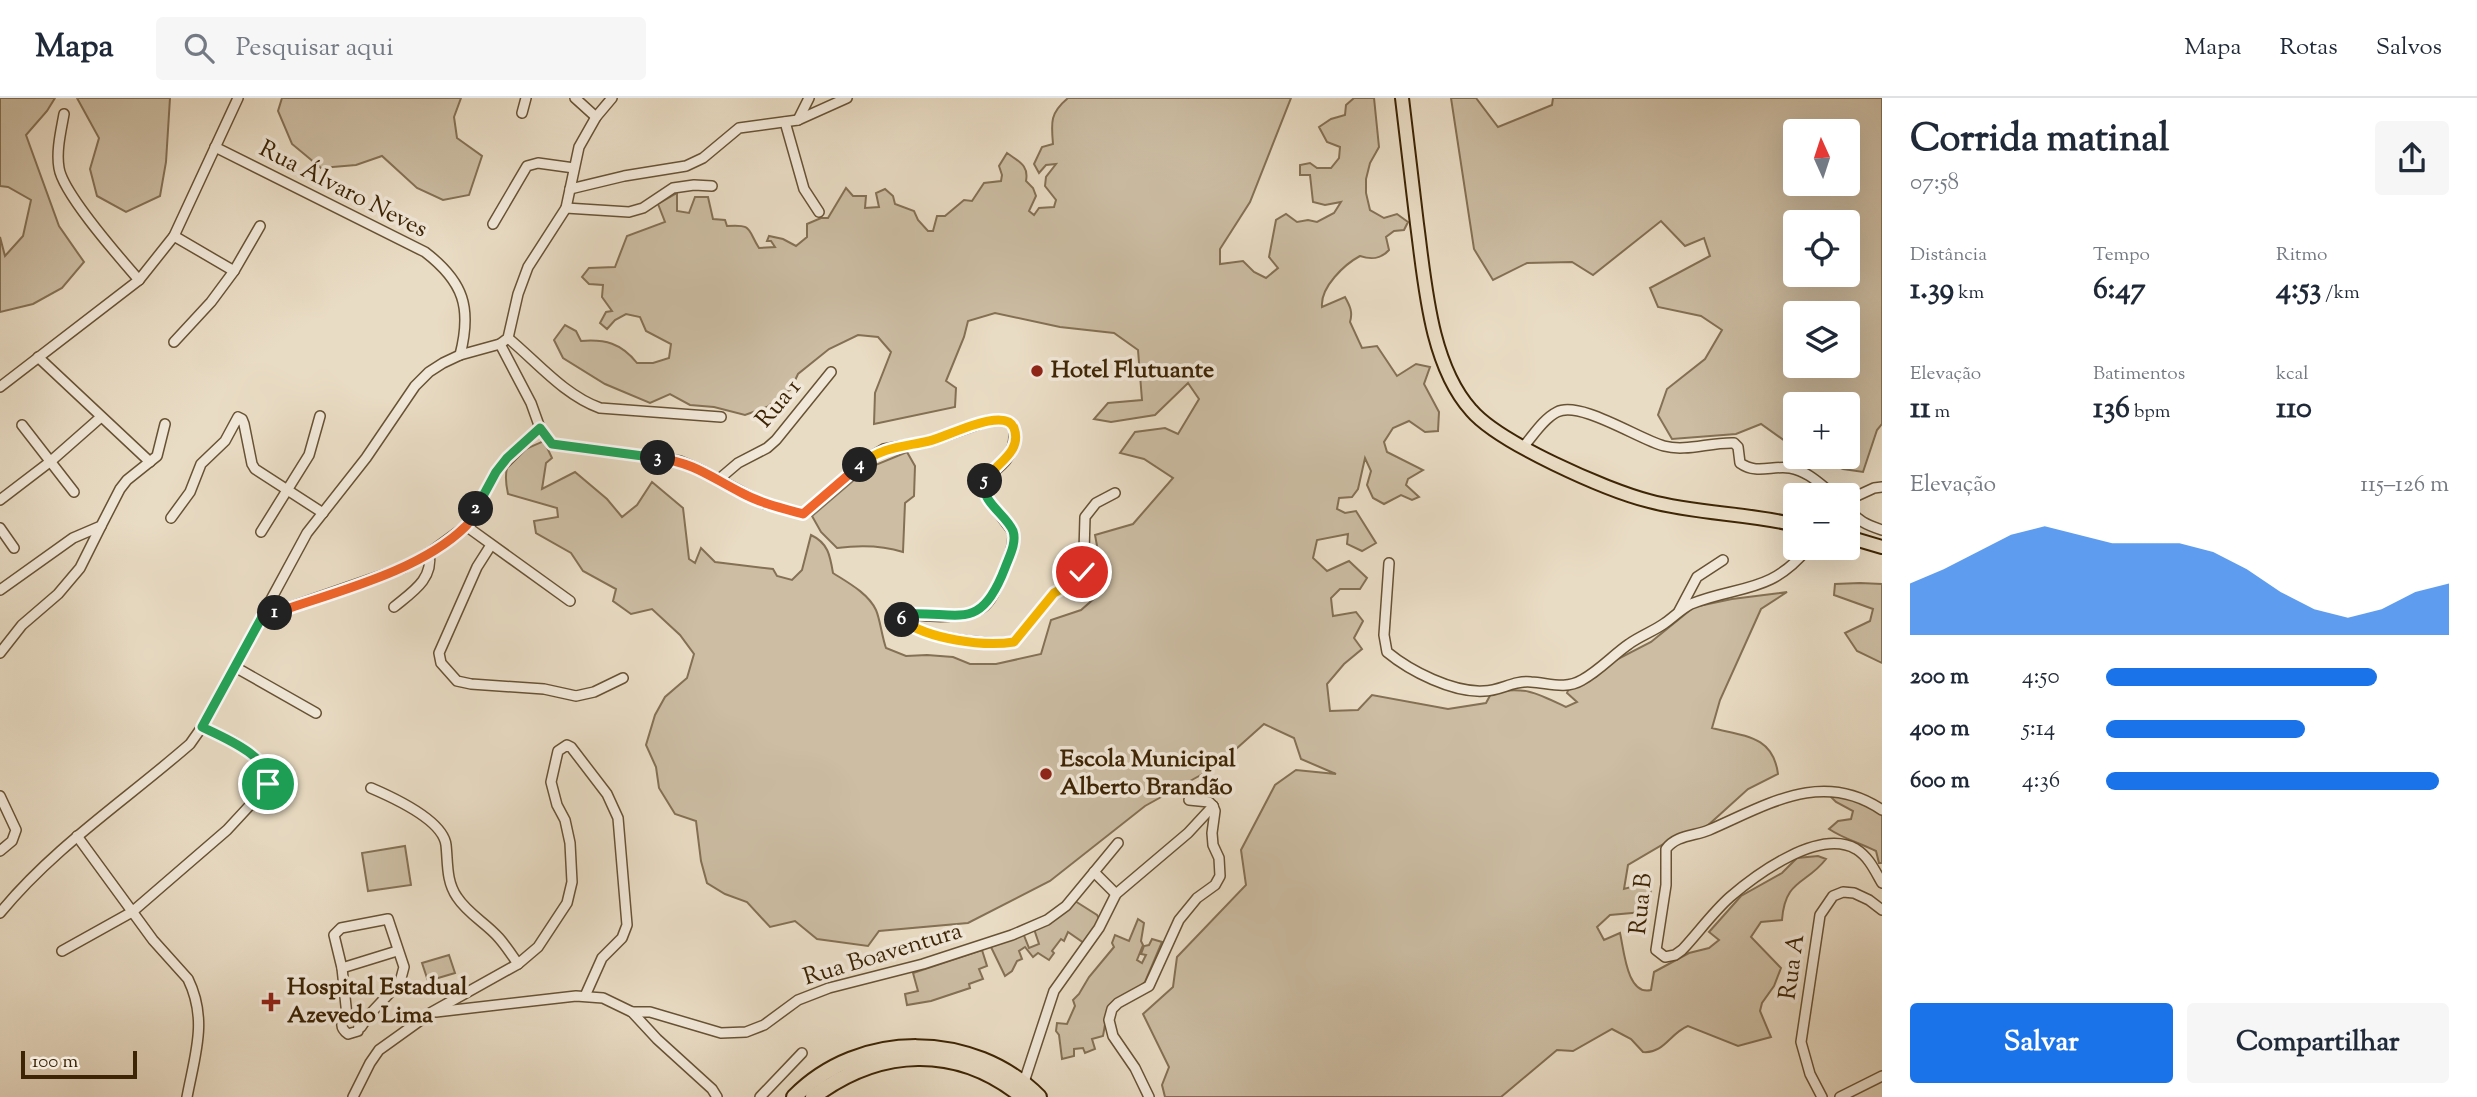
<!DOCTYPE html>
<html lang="pt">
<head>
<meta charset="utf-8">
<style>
	:root { --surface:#fff; --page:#f6f6f7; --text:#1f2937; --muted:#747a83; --line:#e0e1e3; --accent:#1a73e8 }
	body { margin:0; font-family:"Sorts Mill Goudy",serif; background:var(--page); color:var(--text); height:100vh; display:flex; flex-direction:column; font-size:26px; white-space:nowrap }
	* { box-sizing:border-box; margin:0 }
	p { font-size:23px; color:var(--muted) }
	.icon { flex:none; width:38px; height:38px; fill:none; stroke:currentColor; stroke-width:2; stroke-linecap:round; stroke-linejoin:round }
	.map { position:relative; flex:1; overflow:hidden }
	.sheet { display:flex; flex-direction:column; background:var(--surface); width:595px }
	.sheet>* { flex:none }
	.needle { width:46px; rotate:357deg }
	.fabs { position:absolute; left:1783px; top:21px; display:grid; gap:14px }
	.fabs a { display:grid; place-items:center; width:77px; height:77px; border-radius:7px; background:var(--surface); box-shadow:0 7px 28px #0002; font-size:35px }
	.scale { position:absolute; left:21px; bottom:18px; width:116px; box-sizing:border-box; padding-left:7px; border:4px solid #3d2404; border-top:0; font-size:19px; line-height:24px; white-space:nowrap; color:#3d2404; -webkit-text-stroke:5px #f1e8d9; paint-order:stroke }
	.pin { position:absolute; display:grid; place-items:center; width:60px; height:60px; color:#fff; margin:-30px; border:4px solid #fff; border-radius:50%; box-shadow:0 2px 7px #0007 }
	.km { position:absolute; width:35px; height:35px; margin:-18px; border-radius:50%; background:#222; color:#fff; font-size:19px; line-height:35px; text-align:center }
	.round { display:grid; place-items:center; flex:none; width:74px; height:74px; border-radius:7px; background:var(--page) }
	.headline { display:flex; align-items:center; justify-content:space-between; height:119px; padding:0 28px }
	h1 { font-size:38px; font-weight:700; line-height:52px }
	.stats { display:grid; grid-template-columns:repeat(3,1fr); gap:10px; height:119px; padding:7px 28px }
	.stats div { display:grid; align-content:center }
	.stats b { font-size:30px; font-weight:700 }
	.stats small { font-size:19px; font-weight:400 }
	.stats p { font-size:19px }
	.chart { height:196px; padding:14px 28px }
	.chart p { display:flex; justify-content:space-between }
	.chart svg { width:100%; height:126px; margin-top:7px; fill:var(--accent); opacity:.7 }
	.action { display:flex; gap:14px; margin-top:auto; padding:14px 28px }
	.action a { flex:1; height:80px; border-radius:7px; background:var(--accent); color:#fff; font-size:28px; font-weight:700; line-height:80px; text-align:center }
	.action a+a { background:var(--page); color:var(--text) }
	ul { padding:0 28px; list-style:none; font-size:23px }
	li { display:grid; grid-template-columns:112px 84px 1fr; align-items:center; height:52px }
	li i { height:18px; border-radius:9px; background:var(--accent) }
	header { display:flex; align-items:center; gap:42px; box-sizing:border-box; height:98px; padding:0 35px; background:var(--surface); border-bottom:2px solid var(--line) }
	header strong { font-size:33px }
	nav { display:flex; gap:38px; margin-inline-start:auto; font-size:24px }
	.search { width:490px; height:63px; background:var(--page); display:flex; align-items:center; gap:18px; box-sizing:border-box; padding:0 24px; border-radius:7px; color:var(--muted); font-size:26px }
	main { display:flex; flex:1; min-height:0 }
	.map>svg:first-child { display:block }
</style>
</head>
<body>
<header>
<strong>Mapa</strong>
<div class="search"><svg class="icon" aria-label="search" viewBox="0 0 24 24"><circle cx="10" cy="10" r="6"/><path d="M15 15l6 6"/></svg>Pesquisar aqui</div>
<nav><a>Mapa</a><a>Rotas</a><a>Salvos</a></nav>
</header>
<main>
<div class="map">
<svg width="1882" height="999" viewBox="0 0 1882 999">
	<rect width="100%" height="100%" fill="#e9dcc4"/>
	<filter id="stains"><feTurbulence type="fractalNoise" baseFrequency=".00286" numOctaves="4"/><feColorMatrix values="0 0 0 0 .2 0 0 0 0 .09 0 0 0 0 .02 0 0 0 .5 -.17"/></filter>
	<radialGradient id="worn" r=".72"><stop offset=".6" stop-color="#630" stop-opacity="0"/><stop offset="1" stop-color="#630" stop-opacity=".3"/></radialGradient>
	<g fill="#ccbda3" stroke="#847054" stroke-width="2" fill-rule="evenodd">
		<polygon points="0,0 55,0 47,13 26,37 59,128 84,164 62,190 33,206 0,214 0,139 5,158 23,138 31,102 8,89 0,88"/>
		<polygon points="77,0 170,0 166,64 160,98 126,114 97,98 90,71 99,40"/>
		<polygon points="282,0 461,0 454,19 457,40 482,58 469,97 443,102 417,90 382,58 356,67 321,70 292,46 278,13"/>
		<path d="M1068,0h223l-41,104 -30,47v15l23,-3 11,11 12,6 12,-10 -9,-11 7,-37 10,-6 11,8 11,-2 9,2 17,-9 7,-11 -16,3 -12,-3 -3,-27h-10v-10l10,-2 7,5h14l8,-10 1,-11 -13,-5 -8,-15 12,-8 14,-4 1,-10 8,-7h20l5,49 -9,16 -4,16v14l4,17 14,8 13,-4 11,8 -4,8 -10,1 -8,6 3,13c-8,9 -17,10 -29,6 -15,8 -40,31 -38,51l23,-10c5,9 8,15 5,25l12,26 15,-2 20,30 19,-12 14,3 -6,17 15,28 -1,19 -13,1 -16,-11 -16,7 -9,14 3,10 36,18 -15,9 -2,6 13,12 -7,3 -11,-5 -17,9 -11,-6 -6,-13 4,-14 -6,-13 -7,31 -6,8 -13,1 -2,11 8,4 11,-2 20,32 -14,8 -15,-7 1,-10 -31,6 -4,18 14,13 22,-10 18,17 -7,11h-20l-9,9 2,18 23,-4 7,9 -9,17 8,11 -18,15 -17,20 3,27 28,-1 14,-15 76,14 38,-6 6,-11c35,-5 43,0 74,15l11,-5 -10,-9 2,-5 27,-11 16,-15 39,-20 43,-35 38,-8 55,-7 -26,17 -41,91 -8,28c31,8 61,7 66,46l-30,15 -42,38 -27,8 -51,30 -4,24 26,-7 1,15 -8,15 -33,3 -13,12 7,13 16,-7c4,17 7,63 31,57l3,-18 35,-19 20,-5 10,-8 -10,-8 32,-36 41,-23 15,-15 21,-2 8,3c-20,26 -41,20 -44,61l-21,2 -10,15 30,31 -7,18 -12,17 -2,8 11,26 -33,9 -50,-20c-18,7 -24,28 -45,26l-12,-13 -19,-10 -39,22 -16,-1 -56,47h-336l-3,-12 7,-18 -26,-53 30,-27 4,-30 69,-72 -5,-35 34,-65 21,-15 40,4 -35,-15 -7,-21 -30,-14 -47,42 -72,40 -95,75 -82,42 -89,8 -11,15 -51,-7 -22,-18 -25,6 -23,-25 -22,-8 -18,-11 -6,-22 -5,-40 -21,-7 -16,-26 -3,-21 -10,-22 9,-30 10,-18 22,-19 7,-24 -14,-19 -28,-26 -21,5 -18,-13 3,-12 -33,-18 -12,-18 -35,-20 -2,-12 24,-4 -1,-9 -49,-14c-8,-36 6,-40 36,-53l8,17 -6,5 -4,26 33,-17 32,27 15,18 15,-12 15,-23 31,26 6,51 6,4 6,-15 14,14 58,7 4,7 15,4 10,-10 9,-35c17,8 19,20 22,38 14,9 35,20 43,37 4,9 6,27 10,38l20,8 21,-1 26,2 17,7h26l45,-10 10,-34 30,-10 24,-21 -10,-54 38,-11 40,-46 -29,-19 -24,-6 15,-21 30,-4 13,6 21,-35 -11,-16 -33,32 -44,7 -17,-3 14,-16 34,-3 -4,-50 -24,-17 -54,-6 -65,-14 -27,8 -4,16 -18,44 10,7 -1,19 -81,17 1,-31 16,-41 -13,-15 -20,-2 -29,14 -31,25 -7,15 -24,18 -22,8 -31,-8 -24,-2 -20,-11 -20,9 -45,-19 -42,-26 -9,-18 11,-15 11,6 5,10c24,-2 40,2 56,22h16l16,-5 2,-14 -25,-13 -6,-14 -14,-3 -11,6 -8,9 -7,-6 6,-11 6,-1 -10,-14 1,-12 -14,-1 -7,-7 7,-9 26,-1 12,-31 38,-14 -7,-18 19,-11v18l12,2 6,-16h13l5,22 12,1 2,6c26,-2 20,3 32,22l16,-1 -4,-6h-4l2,-5 14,3 13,7 11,-9v-13l14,-6h7l18,-30 7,8h13l-1,12 14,-1 -3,-14 9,-4 8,7 2,8 19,7 4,9 10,11h5l4,-15h8l19,-16 8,1 12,-18 17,-2 1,-6 -3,-9 8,-13c12,9 22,12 19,28l7,7 3,8 -7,15 5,4 5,-7 15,-1 2,-7 -11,-14 1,-9 10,-13 -10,1 -7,8 -5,-9 8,-17 11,-3c-2,-22 -3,-31 15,-46z"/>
		<path d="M1451,0h25l22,29 54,-22 1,-7h329v326l-5,6 -14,42 -20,-3 -28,-12h33v-53h-52l-1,44 -34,-24 -25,10 -64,5 -14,-24 9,-26 38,-30 17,-29 -21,-14 -43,-9 -8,-19 60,-32 -6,-18 -19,8 -24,-25 -68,54 -21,-13 -45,1 -34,17 -19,-31zM1796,33h52v53h-52zM1796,124h52v53h-52zM1796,215h52v53h-52z"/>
		<path d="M907,354l8,14 -1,30 -9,7 -2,49c-22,-7 -43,-7 -66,-4l-16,-16 -9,-16 56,-48z"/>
		<polygon points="1860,485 1882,486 1882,565 1857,553 1845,535 1870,523 1873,511 1834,497 1835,486"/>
		<path d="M1828,696l40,3 14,10v56h-3l-3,-12c-16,-8 -32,-12 -47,-22l9,-8 13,-2 2,-8 -17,-9z"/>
		<polygon points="405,748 411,787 368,793 362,755"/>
		<polygon points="1075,803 1097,817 1100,822 1084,845 1068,834 1064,843 1061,841 1052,853 1054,855 1049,862 1038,855 1033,859 1025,849 1019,853 1022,861 1017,863 1012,873 1005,878 990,847 1023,835 1029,850 1039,846 1034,831"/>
		<polygon points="1138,821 1144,825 1141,843 1143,847 1137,862 1142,865 1146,857 1141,856 1144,848 1149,847 1152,841 1162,844 1145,884 1106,921 1103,938 1092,941 1095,951 1085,955 1083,950 1074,951 1074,958 1062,961 1059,937 1056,933 1057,925 1067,926 1075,908 1073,902 1079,896 1089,879 1114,849 1112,845 1115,837 1129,843"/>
		<polygon points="982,852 987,868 979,871 983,881 969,886 970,890 931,903 907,907 905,896 918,893 913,875"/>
		<polygon points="449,857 455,875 428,883 422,865"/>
	</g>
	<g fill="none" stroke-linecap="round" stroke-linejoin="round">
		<defs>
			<g id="minor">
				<polyline points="575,0 596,19"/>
				<polyline points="522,15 526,0"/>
				<path d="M64,16c-3,17 -8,37 -5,54 4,26 61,90 80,112"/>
				<polyline points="798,22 809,0"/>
				<polyline points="785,24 804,91 819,114"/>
				<path d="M215,49l210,105c39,30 47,56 35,103"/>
				<polyline points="570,91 624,78 686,68 703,60 739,30 798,22 847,0"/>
				<polyline points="566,110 629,114 643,110 673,90 694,87 712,88"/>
				<polyline points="493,126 527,68 538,65 574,70"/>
				<polyline points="174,138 234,173"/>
				<path d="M508,240c29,24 56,57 92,70l121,9"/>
				<polyline points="174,244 211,204 234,173 260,128"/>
				<path d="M500,246l31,59 9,25 12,16 128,17 19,8 66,35 38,10 64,-55 17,-10 47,-8 59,-21h13l7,3 4,5c1,11 -1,23 -8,32 -10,13 -26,16 -21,35l28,37c1,14 -4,25 -9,38 -5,12 -11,30 -22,38 -15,11 -53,9 -71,6h-6l-3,3c13,21 88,29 112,25l40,-49 24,-13 3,-8 3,-20 1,-35 11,-14 19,-10"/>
				<polyline points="38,259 150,364"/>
				<polyline points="0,289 139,182 174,138 238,0"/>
				<polyline points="22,327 74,394"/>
				<path d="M1523,349c10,-11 20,-28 34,-35 23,-12 83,28 107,34 22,6 46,-4 70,-3l4,4 2,16c17,12 32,2 50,5 18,3 31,17 44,27"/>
				<polyline points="718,382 738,365 767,350 776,342 831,274"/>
				<polyline points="0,402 51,363 101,319"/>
				<polyline points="1848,402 1874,390 1882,389"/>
				<path d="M1848,409c9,14 19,18 34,23"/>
				<polyline points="171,420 190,394 201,366 225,343 238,319 242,321 244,326 252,366 255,371 323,415"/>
				<polyline points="466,428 570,503"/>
				<polyline points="0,430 14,450"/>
				<polyline points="261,434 309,357 320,318"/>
				<polyline points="491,447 477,469 439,555 441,565 457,583 471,586 544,591 576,598 594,594 623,580"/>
				<path d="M1389,465l-5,72 3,17c23,19 66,41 97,39 16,0 30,-11 47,-9 18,1 34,8 51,-2 18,-10 31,-25 47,-36 11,-8 25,-13 36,-21 9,-6 16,-14 26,-19 47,-19 80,-10 117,-56"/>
				<polyline points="0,492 73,440 101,428 120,391 127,382 157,358 165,326"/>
				<path d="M394,509c18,-15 40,-28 35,-54"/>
				<polyline points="1679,513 1697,479 1723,462"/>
				<polyline points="262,519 403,470 429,455 466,428 496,374 540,330"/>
				<polyline points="0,555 22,527 58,496 80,470 101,428"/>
				<polyline points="235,569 316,615"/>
				<path d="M371,690c21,9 72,32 75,57 2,18 0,36 11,52 11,17 29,26 42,41 7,8 13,17 19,26"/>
				<polyline points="0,698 16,732 12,743 0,753"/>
				<polyline points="1189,702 1209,704 1213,708"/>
				<path d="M1882,712c-60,-41 -115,-5 -173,20 -14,6 -33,5 -43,19v36l-10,65 9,7 10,-2 7,-5c16,-17 31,-38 48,-53 27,-23 89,-69 126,-48 13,8 19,22 26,34"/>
				<path d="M77,738l76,104 35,39c20,41 7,75 -1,118"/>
				<polyline points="1094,774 1116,796"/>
				<path d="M0,815c54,-66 126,-113 190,-169l12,-17 105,-194 59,-75 49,-72 14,-14 14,-9 17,-8 40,-11 8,-6 10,-44 10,-27 38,-59 13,-61 17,-30 16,-19"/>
				<path d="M62,853l70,-39 95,-82 38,-41 3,-15c-11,-24 -43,-37 -66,-47"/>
				<polyline points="342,870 397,853"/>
				<polyline points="436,914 576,898 603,900 632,914 657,941 712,991 717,999"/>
				<polyline points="632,914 650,914 721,935 746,934 764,927 798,902 829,890 923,866 1012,837 1047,822 1066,808 1118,745"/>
				<path d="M347,918l5,-1 8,6 -2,10 -10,3c-8,-6 -8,-12 -1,-18l-5,-48 -8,-33 7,-7 47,-9 16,48 -4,15 -31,33 -8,12"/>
				<polyline points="1024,984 1054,893 1099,830 1116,796 1188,735 1213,708"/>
				<polyline points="353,999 370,965 379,952 432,914 518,866 538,849 567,805 572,784 570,745 565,722 557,707 551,684 558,653 567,647 571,649 607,696 618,720 627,827 622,840 602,860 585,898"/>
				<polyline points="760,999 802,955"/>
				<polyline points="1149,999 1135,970 1113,938 1109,922 1112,911 1118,905 1149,888 1179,822 1197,800 1215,787 1220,778 1219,760 1213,747 1212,735 1215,713 1213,708"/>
				<polyline points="1822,999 1810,976 1801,944 1820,817 1833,798 1843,794 1854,795 1869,802 1882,812"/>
				<polyline points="1840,999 1882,978"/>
			</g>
			<g id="major">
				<path d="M1402,0c5,42 10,84 15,126 8,59 13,140 54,186 28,33 135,80 178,91 48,13 98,12 147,24"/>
				<polyline points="1848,439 1882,449"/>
			</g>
			<g id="highway">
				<path d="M794,999c66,-67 179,-66 245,0"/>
				<path d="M813,999c66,-50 144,-54 210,0"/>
			</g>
		</defs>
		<use href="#minor" stroke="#685234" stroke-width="12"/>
		<use href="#major" stroke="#3d2404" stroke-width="16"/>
		<use href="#highway" stroke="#3d2404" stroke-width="18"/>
		<use href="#minor" stroke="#f1e8d9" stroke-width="9"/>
		<use href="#major" stroke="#e9dcc4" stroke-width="12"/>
		<use href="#highway" stroke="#e9dcc4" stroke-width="14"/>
	</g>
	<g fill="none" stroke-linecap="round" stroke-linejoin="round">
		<defs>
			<path id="split-1" d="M268,686c4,-27 -45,-47 -66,-57l60,-110 13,-4"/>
			<path id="split-2" d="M275,515c59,-21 144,-41 190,-86 5,-4 8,-12 11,-18"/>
			<polyline id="split-3" points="476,411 496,374 507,360 540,330 552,346 658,360"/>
			<path id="split-4" d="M658,360c36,5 51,18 82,34 20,11 41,16 63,22l57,-49"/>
			<path id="split-5" d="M860,367c21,-18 43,-18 69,-24 16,-3 76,-36 85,-13 9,25 -20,36 -29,53"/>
			<path id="split-6" d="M902,522v-3l3,-3c55,-3 75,19 100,-46 4,-11 12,-25 8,-37 -7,-17 -34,-30 -28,-50"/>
			<path id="split-7" d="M902,522c26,19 81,27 112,22l40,-49 24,-13 4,-8"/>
		</defs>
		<use href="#split-1" stroke="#fff" stroke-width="14"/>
		<use href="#split-2" stroke="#fff" stroke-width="14"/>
		<use href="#split-3" stroke="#fff" stroke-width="14"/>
		<use href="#split-4" stroke="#fff" stroke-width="14"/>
		<use href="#split-5" stroke="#fff" stroke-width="14"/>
		<use href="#split-6" stroke="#fff" stroke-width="14"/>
		<use href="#split-7" stroke="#fff" stroke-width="14"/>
		<use href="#split-1" stroke="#22a559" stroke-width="9"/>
		<use href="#split-2" stroke="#f0652b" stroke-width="9"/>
		<use href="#split-3" stroke="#22a559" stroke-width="9"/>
		<use href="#split-4" stroke="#f0652b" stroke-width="9"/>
		<use href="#split-5" stroke="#f5b400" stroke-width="9"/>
		<use href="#split-6" stroke="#22a559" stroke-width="9"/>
		<use href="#split-7" stroke="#f5b400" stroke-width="9"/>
	</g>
	<g fill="#8f2418" stroke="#f1e8d9" stroke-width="2.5">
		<circle cx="1037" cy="273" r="7"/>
		<circle cx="1046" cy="676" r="7"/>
		<path d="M267.5 893.5h7v7h7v7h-7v7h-7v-7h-7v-7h7z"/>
	</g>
	<g text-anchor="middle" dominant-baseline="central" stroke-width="7" stroke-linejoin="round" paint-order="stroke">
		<g font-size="24" fill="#3d2404" stroke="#f1e8d9">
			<text transform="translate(343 92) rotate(27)">Rua Álvaro Neves</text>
			<text transform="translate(779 306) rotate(-50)">Rua 1</text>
			<text transform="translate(1642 806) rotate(-84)">Rua B</text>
			<text transform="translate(883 857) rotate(-17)">Rua Boaventura</text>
			<text transform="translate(1793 869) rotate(-82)">Rua A</text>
		</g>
		<g font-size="24" font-weight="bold" fill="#3d2404" stroke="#f1e8d9" text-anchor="start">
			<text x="1051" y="273">Hotel Flutuante</text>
			<text x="1060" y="662">Escola Municipal<tspan x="1060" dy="28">Alberto Brandão</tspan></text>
			<text x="287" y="890">Hospital Estadual<tspan x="287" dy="28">Azevedo Lima</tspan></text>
		</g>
	</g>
	<rect width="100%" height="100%" filter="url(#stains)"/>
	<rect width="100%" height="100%" fill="url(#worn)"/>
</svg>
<div class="fabs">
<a><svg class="needle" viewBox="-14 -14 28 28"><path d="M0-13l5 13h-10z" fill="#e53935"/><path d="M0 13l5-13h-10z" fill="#747a83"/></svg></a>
<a><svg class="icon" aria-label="locate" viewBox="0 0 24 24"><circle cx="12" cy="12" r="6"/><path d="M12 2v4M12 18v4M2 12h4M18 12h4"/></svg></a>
<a><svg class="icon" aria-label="layers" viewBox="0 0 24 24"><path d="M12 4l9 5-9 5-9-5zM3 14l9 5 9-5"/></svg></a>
<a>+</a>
<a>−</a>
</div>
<div class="scale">100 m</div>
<div class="pin" style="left:268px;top:686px;background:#1e9e55"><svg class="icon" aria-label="arrive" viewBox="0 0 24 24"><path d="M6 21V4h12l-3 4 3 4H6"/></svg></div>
<div class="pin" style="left:1082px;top:474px;background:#d93025"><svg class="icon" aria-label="check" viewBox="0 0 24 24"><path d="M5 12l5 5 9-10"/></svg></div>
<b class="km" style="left:275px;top:515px">1</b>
<b class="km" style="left:476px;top:411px">2</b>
<b class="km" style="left:658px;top:360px">3</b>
<b class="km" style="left:860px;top:367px">4</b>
<b class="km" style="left:985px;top:383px">5</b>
<b class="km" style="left:902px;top:522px">6</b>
</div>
<section class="sheet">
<div class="headline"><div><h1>Corrida matinal</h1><p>07:58</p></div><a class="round"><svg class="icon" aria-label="share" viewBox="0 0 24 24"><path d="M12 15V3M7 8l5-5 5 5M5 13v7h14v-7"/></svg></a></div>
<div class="stats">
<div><p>Distância</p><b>1.39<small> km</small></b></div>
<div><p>Tempo</p><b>6:47</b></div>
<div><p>Ritmo</p><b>4:53<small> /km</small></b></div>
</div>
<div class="stats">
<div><p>Elevação</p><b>11<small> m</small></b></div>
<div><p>Batimentos</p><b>136<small> bpm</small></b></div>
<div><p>kcal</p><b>110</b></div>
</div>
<div class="chart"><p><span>Elevação</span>115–126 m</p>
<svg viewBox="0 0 160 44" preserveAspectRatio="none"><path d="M0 44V26L10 21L20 15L30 9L40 6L50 9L60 12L70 12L80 12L90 15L100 21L110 29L120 35L130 38L140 35L150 29L160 26V44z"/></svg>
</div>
<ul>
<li><b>200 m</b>4:50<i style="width:79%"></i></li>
<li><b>400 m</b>5:14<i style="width:58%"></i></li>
<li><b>600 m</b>4:36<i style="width:97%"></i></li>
</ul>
<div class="action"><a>Salvar</a><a>Compartilhar</a></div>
</section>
</main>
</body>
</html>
